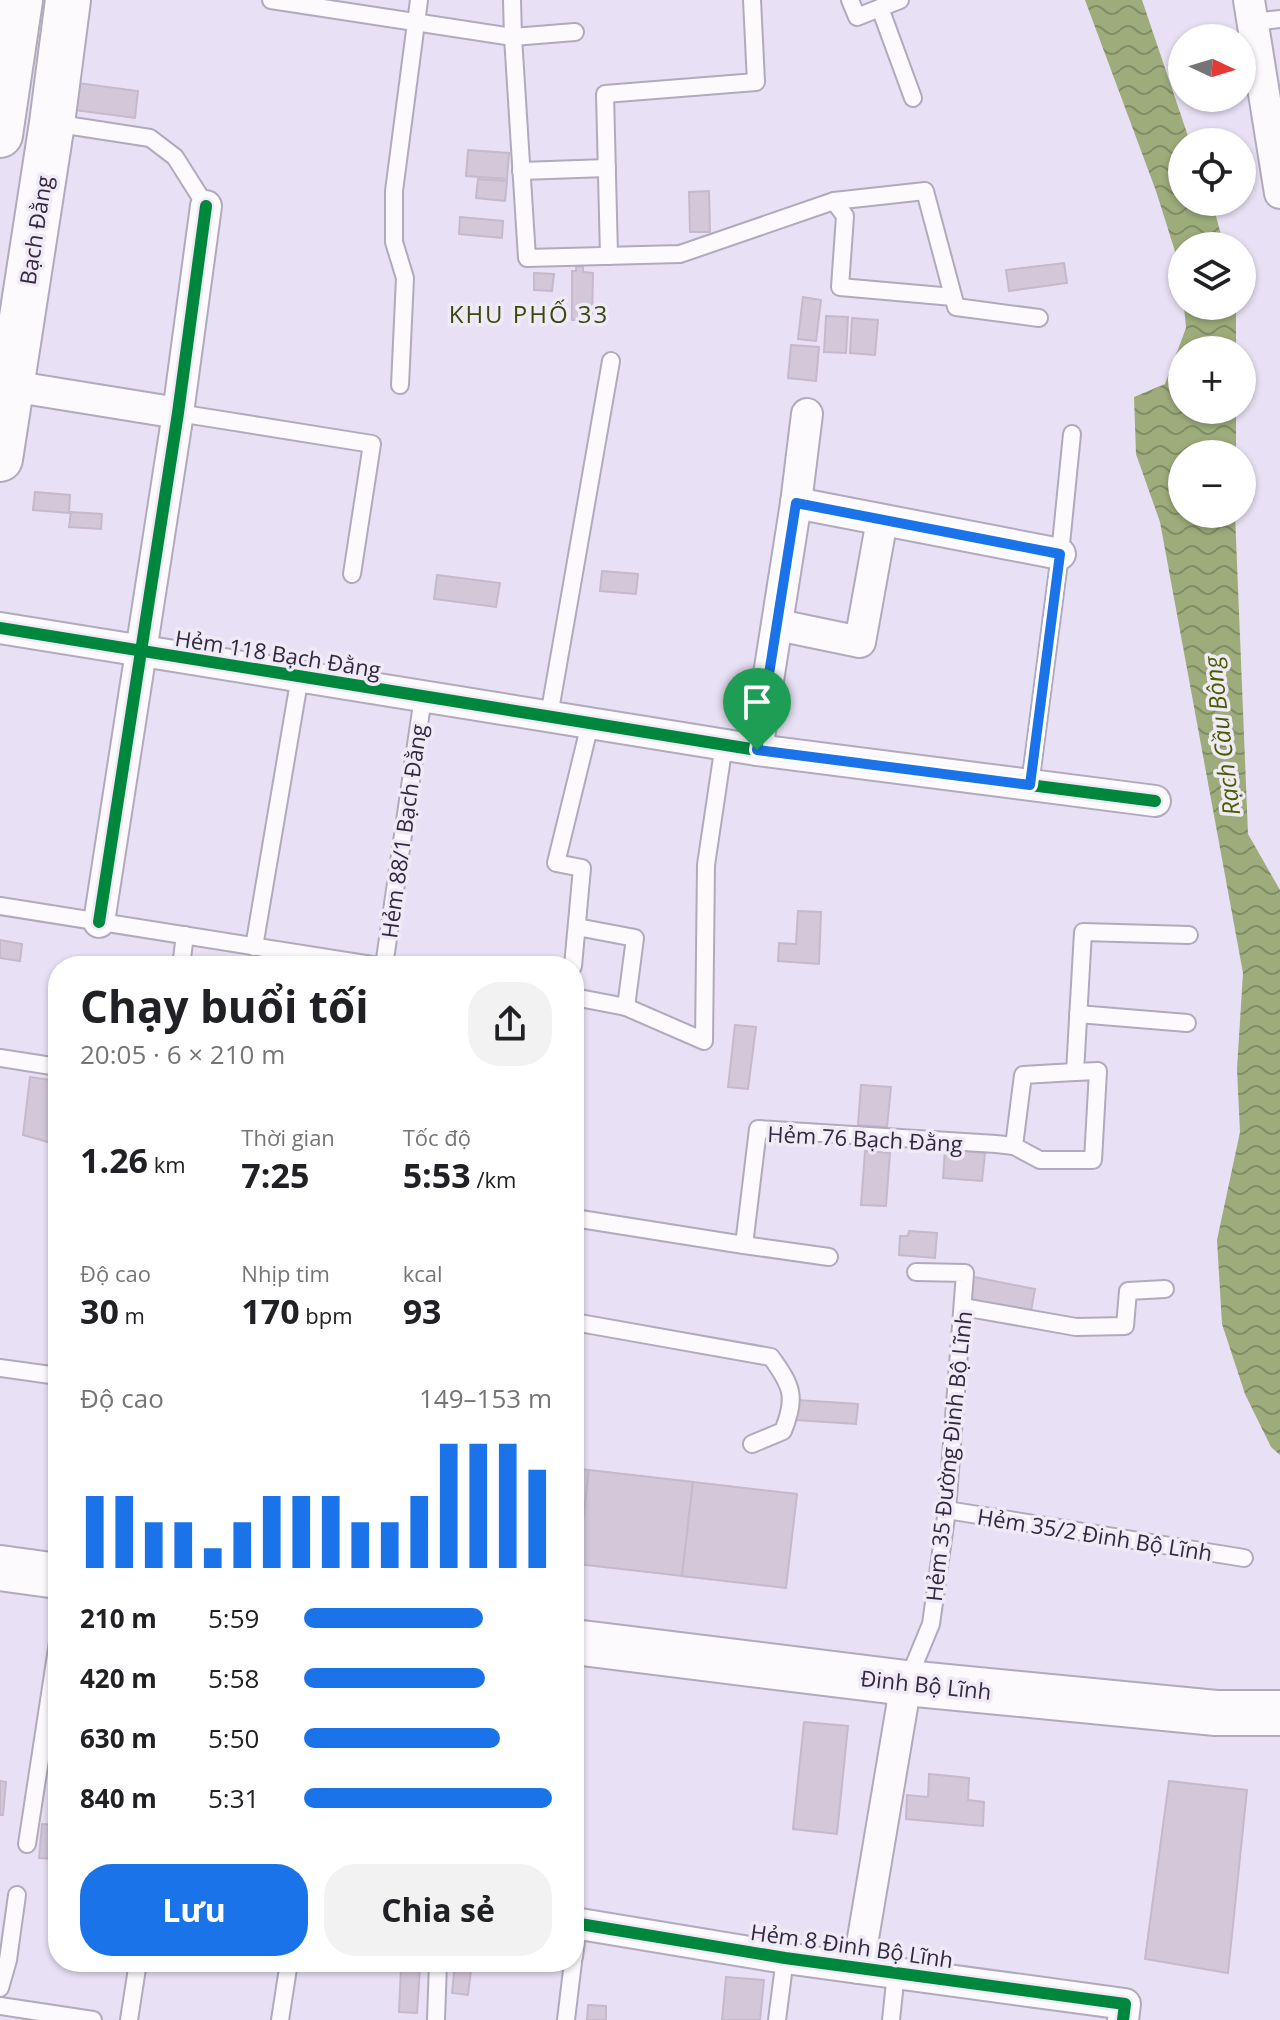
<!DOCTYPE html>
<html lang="vi">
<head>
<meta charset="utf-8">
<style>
	:root { --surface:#fff; --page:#f2f2f2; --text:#202124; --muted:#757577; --accent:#1a73e8 }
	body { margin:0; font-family:"Open Sans",sans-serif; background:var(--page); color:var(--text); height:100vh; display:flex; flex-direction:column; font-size:30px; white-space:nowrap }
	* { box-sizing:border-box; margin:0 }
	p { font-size:26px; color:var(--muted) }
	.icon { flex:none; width:44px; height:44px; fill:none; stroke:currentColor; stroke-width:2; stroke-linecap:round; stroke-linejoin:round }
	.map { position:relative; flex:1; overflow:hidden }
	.side { position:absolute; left:48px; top:956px; width:536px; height:1016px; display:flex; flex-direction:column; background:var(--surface); border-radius:32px; box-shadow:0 2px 6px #0004 }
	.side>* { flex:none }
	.needle { width:52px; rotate:94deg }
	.fabs { position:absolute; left:1168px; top:24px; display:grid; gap:16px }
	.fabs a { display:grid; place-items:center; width:88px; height:88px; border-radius:50%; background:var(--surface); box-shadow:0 2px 6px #0004; font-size:40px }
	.pin { position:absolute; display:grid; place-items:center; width:68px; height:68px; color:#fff; margin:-82px -34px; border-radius:50% 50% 50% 0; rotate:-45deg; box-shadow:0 0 8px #0007 }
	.pin .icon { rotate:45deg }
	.round { display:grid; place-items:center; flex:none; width:84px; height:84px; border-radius:32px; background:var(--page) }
	.head { display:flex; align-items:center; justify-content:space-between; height:136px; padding:0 32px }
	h1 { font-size:44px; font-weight:700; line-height:60px }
	.stats { display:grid; grid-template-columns:repeat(3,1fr); gap:12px; height:136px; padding:8px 32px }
	.stats div { display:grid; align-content:center }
	.stats b { font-size:34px; font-weight:700 }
	.stats small { font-size:22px; font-weight:400 }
	.stats p { font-size:22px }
	.chart { height:224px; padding:16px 32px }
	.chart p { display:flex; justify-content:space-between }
	.chart svg { width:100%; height:144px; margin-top:8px; stroke:var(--accent); stroke-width:6 }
	.button { display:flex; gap:16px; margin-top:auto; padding:16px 32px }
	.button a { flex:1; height:92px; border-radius:32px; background:var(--accent); color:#fff; font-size:32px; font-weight:700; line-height:92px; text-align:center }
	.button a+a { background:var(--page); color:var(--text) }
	ul { padding:0 32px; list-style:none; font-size:26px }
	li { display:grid; grid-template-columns:128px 96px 1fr; align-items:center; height:60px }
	li i { height:20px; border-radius:10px; background:var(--accent) }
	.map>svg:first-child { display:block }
</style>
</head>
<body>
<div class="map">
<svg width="1280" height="2020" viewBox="0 0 1280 2020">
	<defs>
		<pattern id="water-waves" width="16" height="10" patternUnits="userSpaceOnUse" patternTransform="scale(2)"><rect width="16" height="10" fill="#9eac7b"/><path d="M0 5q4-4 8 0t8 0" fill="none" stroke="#818c66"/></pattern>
	</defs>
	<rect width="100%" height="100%" fill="#e8e0f4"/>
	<g fill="url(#water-waves)">
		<polygon points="1085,0 1142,0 1190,142 1182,142 1182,202 1212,202 1213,205 1224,246 1182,246 1182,290 1180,267 1156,191"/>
		<polygon points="1184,306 1236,306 1236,350 1182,350 1182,410 1236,410 1236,454 1182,454 1182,514 1235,514 1248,834 1280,890 1280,1455 1271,1447 1245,1394 1222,1324 1217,1240 1240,1132 1237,1069 1243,973 1160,522 1136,454 1134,397 1165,384 1186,328"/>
	</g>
	<g fill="#d3c7da" stroke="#c5b9cb" stroke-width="2">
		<polygon points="70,82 138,91 135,118 66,109"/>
		<polygon points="468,150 509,153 507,179 466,176"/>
		<polygon points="478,179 507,181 505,201 476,198"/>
		<polygon points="709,191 710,232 690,232 689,192"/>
		<polygon points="460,217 503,221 502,238 459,234"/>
		<polygon points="1064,263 1067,283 1009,291 1006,270"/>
		<polygon points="583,266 583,272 593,273 592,320 572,320 572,271 576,271 576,267"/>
		<polygon points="534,273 554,274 552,291 534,290"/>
		<polygon points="803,297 821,300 816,341 798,339"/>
		<polygon points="826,316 848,317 846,353 824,352"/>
		<polygon points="852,318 878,320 875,355 850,353"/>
		<polygon points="791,345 819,347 816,381 788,378"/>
		<polygon points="35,492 70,495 69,513 33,510"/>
		<polygon points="71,512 102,514 101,529 69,527"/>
		<polygon points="602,571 638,574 636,594 600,591"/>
		<polygon points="437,575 500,583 496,607 434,599"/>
		<polygon points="798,911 821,912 819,964 778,961 779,943 796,944"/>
		<polygon points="0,940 22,944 20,961 0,958"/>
		<polygon points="735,1025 756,1027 748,1089 728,1087"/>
		<polygon points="30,1077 58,1081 58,1145 23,1135"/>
		<polygon points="861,1085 891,1087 887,1127 858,1125"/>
		<polygon points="945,1149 985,1153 982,1181 943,1178"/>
		<polygon points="865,1151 890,1153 886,1206 861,1205"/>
		<polygon points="909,1231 937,1233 935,1258 899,1255 900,1236 908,1236"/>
		<polygon points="969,1276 1035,1289 1031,1311 965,1299"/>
		<polygon points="797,1400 858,1404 856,1424 796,1420"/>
		<polygon points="574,1468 589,1470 575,1587 574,1587"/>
		<polygon points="589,1470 693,1482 682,1576 578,1564"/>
		<polygon points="693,1482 797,1494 786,1588 682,1576"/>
		<polygon points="804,1722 848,1726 837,1834 793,1829"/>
		<polygon points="929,1774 969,1778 968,1800 984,1802 983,1826 906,1819 907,1795 928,1797"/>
		<polygon points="0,1781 6,1782 3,1815 0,1815"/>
		<polygon points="1169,1781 1247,1790 1228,1973 1145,1959"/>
		<polygon points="42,1824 58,1825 58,1859 39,1858"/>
		<polygon points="455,1962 472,1962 468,1995 452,1993"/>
		<polygon points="401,1967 420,1968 417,2013 399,2012"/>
		<polygon points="726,1977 764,1980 760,2020 722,2020"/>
		<polygon points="588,2005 606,2006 606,2020 587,2020"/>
	</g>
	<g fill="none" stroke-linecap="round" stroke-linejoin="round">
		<defs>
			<g id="lane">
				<polyline points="271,0 513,37 527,258 680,254 834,201 925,191 956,307 1039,318"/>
				<polyline points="512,0 513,37 575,32"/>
				<polyline points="850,0 857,17 900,0"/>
				<polyline points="880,8 913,98"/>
				<polyline points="1254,22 1280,19"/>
				<polyline points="53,123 150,138 175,157 206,206"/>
				<polyline points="521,171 607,168"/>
				<polyline points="834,201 845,216 840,287 953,297"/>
				<polyline points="609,256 605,94 756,82 752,0"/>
				<polyline points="400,385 405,278 394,242 394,191 419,0"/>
				<polyline points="178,413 372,444 352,574"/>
				<polyline points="549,716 611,361"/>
				<polyline points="1030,785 1060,554 1072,434"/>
				<polyline points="0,906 378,966"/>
				<polyline points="577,927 635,938 626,1007"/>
				<polyline points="254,947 300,676"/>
				<polyline points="181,966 185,935"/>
				<polyline points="384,966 423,697"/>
				<polyline points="573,966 582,868 556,863 590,724"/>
				<polyline points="574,997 626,1007 704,1041 706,865 724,744"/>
				<polyline points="1078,1014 1187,1023"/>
				<polyline points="0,1058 58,1067"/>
				<polyline points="1014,1146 1023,1075 1075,1072 1083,932 1189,935"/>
				<polyline points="574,1218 744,1245 758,1129 996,1144 1014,1146 1040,1160 1093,1160 1098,1071 1075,1072"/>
				<polyline points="744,1245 829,1257"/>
				<polyline points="963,1307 1076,1327 1125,1326 1128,1291 1165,1289"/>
				<path d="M574,1322l197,35c21,29 26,40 12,74l-31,13"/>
				<polyline points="0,1368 58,1376"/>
				<polyline points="947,1510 1244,1558"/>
				<polyline points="907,1682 931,1624 947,1510 965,1273 916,1272"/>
				<polyline points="27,1844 58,1642"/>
				<polyline points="574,1957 578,1924"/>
				<polyline points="0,1988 8,1960 17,1895"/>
				<polyline points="0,2006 93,2020"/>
				<polyline points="129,2020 138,1962"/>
				<polyline points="280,2020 289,1962"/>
				<polyline points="436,2020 438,1962"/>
				<polyline points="566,2020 573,1962"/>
				<polyline points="777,2020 785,1958"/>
				<polyline points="891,2020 896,1973"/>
			</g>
			<g id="street">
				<polyline points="1249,0 1280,193"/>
				<polyline points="11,386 178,413"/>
				<polyline points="796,503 807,414"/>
				<polyline points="778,625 860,642 882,520"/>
				<polyline points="0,628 757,750 1155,801"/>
				<polyline points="757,750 796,503 1060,554"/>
				<polyline points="99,922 178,413 206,206"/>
				<polyline points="574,1923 785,1958 1125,2004 1123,2020"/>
				<polyline points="858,1968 906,1683"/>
			</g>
			<g id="primary">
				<polyline points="0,135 20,0"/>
				<polyline points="0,459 52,123 68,0"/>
				<polyline points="0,1568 58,1576"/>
				<polyline points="574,1642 906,1683 1216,1713 1280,1713"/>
			</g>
		</defs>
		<use href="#lane" stroke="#b1a9bc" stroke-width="20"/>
		<use href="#street" stroke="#b1a9bc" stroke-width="34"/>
		<use href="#primary" stroke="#b1a9bc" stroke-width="48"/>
		<use href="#lane" stroke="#fcfafd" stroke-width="16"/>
		<use href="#street" stroke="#fcfafd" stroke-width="30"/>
		<use href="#primary" stroke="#fcfafd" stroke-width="44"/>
		<defs>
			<g id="cycleway">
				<polyline points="0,628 757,750 1155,801"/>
				<polyline points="99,922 178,413 206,206"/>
				<polyline points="574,1923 785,1958 1125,2004 1123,2020"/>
			</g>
		</defs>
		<use href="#cycleway" stroke="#efeaf6" stroke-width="17"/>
		<use href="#cycleway" stroke="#00873e" stroke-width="12"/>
	</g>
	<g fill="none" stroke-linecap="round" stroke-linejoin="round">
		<defs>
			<polygon id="route" points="796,503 1060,554 1030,785 757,750"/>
		</defs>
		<use href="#route" stroke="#fff" stroke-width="16"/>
		<use href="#route" stroke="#1a73e8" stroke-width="10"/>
	</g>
	<g text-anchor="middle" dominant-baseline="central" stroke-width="7" stroke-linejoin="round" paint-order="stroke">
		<g font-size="22" fill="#32283f" stroke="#efeaf6">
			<text transform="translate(35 230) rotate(-81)">Bạch Đằng</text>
			<text transform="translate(278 653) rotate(9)">Hẻm 118 Bạch Đằng</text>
			<text transform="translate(403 831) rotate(-82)">Hẻm 88/1 Bạch Đằng</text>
			<text transform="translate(865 1138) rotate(3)">Hẻm 76 Bạch Đằng</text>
			<text transform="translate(948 1456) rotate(-84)">Hẻm 35 Đường Đinh Bộ Lĩnh</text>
			<text transform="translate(1095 1534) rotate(9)">Hẻm 35/2 Đinh Bộ Lĩnh</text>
			<text transform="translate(926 1684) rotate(6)">Đinh Bộ Lĩnh</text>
			<text transform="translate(852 1945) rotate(8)">Hẻm 8 Đinh Bộ Lĩnh</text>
		</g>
		<g font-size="24" letter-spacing="2" fill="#394810" stroke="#efeaf6">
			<text x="529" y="313">KHU PHỐ 33</text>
		</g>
		<g font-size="24" font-style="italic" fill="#495d00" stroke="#efeaf6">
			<text transform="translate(1221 736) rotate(-97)">Rạch Cầu Bông</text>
		</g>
	</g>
</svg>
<div class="fabs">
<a><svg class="needle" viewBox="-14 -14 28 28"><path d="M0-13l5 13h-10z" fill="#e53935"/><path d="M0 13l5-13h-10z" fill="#757577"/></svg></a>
<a><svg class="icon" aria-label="locate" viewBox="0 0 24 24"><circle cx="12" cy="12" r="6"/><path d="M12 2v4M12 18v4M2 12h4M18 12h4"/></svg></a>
<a><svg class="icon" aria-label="layers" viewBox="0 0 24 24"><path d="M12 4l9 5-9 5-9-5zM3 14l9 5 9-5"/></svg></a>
<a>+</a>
<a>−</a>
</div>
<div class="pin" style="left:757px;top:750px;background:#1e9e55"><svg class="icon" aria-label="arrive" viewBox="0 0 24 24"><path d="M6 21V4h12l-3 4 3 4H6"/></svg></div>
<section class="side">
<div class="head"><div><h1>Chạy buổi tối</h1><p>20:05 · 6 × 210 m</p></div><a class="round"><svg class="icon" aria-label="share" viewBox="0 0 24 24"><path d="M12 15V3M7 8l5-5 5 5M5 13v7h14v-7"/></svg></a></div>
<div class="stats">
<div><b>1.26<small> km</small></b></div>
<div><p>Thời gian</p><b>7:25</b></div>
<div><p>Tốc độ</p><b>5:53<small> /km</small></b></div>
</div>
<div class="stats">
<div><p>Độ cao</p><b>30<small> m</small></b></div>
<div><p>Nhịp tim</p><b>170<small> bpm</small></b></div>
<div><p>kcal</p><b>93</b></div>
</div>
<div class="chart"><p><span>Độ cao</span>149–153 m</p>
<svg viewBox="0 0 160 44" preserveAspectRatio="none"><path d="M5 44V22M15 44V22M25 44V30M35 44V30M45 44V38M55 44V30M65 44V22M75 44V22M85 44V22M95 44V30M105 44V30M115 44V22M125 44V6M135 44V6M145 44V6M155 44V14"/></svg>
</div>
<ul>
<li><b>210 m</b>5:59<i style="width:72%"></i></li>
<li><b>420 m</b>5:58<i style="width:73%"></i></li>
<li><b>630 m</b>5:50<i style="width:79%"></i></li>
<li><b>840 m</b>5:31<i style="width:100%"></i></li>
</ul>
<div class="button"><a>Lưu</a><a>Chia sẻ</a></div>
</section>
</div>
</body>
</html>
